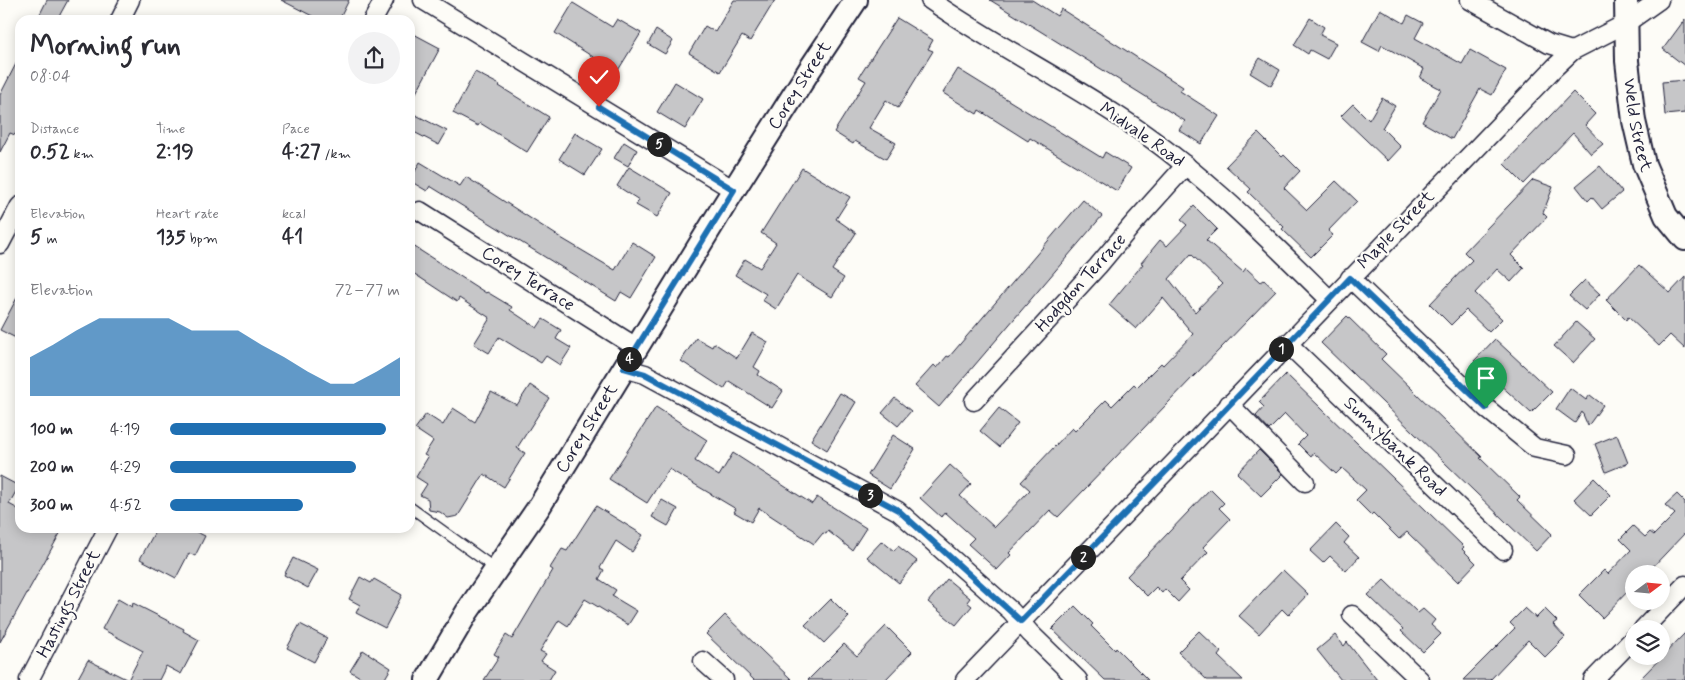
<!DOCTYPE html>
<html lang="en">
<head>
<meta charset="utf-8">
<style>
	:root { --surface:#fff; --page:#f2f2f3; --text:#2b2b33; --muted:#7c7c81; --accent:#1f6fb2 }
	body { margin:0; font-family:Mynerve,sans-serif; background:var(--page); color:var(--text); height:100vh; display:flex; flex-direction:column; font-size:19px; white-space:nowrap }
	* { box-sizing:border-box; margin:0 }
	p { font-size:16px; color:var(--muted) }
	.icon { flex:none; width:28px; height:28px; fill:none; stroke:currentColor; stroke-width:2; stroke-linecap:round; stroke-linejoin:round }
	.map { position:relative; flex:1; overflow:hidden }
	.sheet { position:absolute; left:15px; top:15px; width:400px; height:518px; display:flex; flex-direction:column; background:var(--surface); border-radius:15px; box-shadow:0 2px 12px #0003 }
	.sheet>* { flex:none }
	.needle { width:32px; rotate:74deg }
	.controls { position:absolute; left:1625px; top:565px; display:grid; gap:10px }
	.controls a { display:grid; place-items:center; width:45px; height:45px; border-radius:50%; background:var(--surface); box-shadow:0 2px 12px #0003; font-size:25px }
	.pin { position:absolute; display:grid; place-items:center; width:42px; height:42px; color:#fff; margin:-51px -21px; border-radius:50% 50% 50% 0; rotate:-45deg; box-shadow:0 0 5px #0007 }
	.pin .icon { rotate:45deg }
	.km { position:absolute; width:25px; height:25px; margin:-12px; border-radius:50%; background:#222; color:#fff; font-size:14px; line-height:25px; text-align:center }
	.round { display:grid; place-items:center; flex:none; width:52px; height:52px; border-radius:26px; background:var(--page) }
	.headline { display:flex; align-items:center; justify-content:space-between; height:85px; padding:0 15px }
	h1 { font-size:28px; font-weight:700; line-height:38px }
	.metrics { display:grid; grid-template-columns:repeat(3,1fr); gap:8px; height:85px; padding:5px 15px }
	.metrics div { display:grid; align-content:center }
	.metrics b { font-size:21px; font-weight:700 }
	.metrics small { font-size:14px; font-weight:400 }
	.metrics p { font-size:14px }
	.chart { height:140px; padding:10px 15px }
	.chart p { display:flex; justify-content:space-between }
	.chart svg { width:100%; height:90px; margin-top:5px; fill:var(--accent); opacity:.7 }
	ul { padding:0 15px; list-style:none; font-size:16px }
	li { display:grid; grid-template-columns:80px 60px 1fr; align-items:center; height:38px }
	li i { height:12px; border-radius:6px; background:var(--accent) }
	.map>svg:first-child { display:block }
</style>
</head>
<body>
<div class="map">
<svg width="1685" height="680" viewBox="0 0 1685 680">
	<rect width="100%" height="100%" fill="#fdfcf7"/>
	<filter id="ink" filterUnits="userSpaceOnUse"><feTurbulence type="fractalNoise" baseFrequency=".02" numOctaves="2"/><feDisplacementMap in="SourceGraphic" scale="10" xChannelSelector="R" yChannelSelector="G"/><feConvolveMatrix kernelMatrix="1 2 1 2 8 2 1 2 1" color-interpolation-filters="sRGB"/></filter>
	<g filter="url(#ink)">
		<g fill="#c6c6c8" stroke="#22223b" fill-rule="evenodd">
			<polygon points="47,0 68,0 57,20 37,20"/>
			<polygon points="281,0 349,0 339,20 320,20"/>
			<polygon points="734,0 775,0 750,41 742,36 720,72 689,53 705,26 715,32"/>
			<polygon points="990,0 1032,0 1057,16 1061,9 1183,87 1180,91 1219,116 1201,144 1179,130 1185,121"/>
			<polygon points="573,3 612,27 617,19 641,33 617,72 555,33"/>
			<polygon points="1380,9 1404,23 1408,15 1423,23 1415,38 1462,64 1470,50 1506,70 1492,95 1480,89 1452,139 1422,122 1441,89 1420,78 1424,69 1382,45 1379,51 1362,42"/>
			<polygon points="897,18 933,40 928,49 933,51 898,108 886,100 869,128 896,143 886,159 855,141 853,144 834,132 866,81 859,77"/>
			<polygon points="1310,18 1324,27 1320,35 1336,43 1327,59 1310,50 1308,54 1294,45"/>
			<polygon points="1685,19 1685,66 1663,49"/>
			<polygon points="656,30 673,41 665,54 648,44"/>
			<polygon points="410,32 440,48 410,104"/>
			<polygon points="20,56 20,125 15,135 10,133 0,152 0,95"/>
			<polygon points="1260,58 1280,70 1271,86 1250,73"/>
			<polygon points="958,69 1102,158 1105,152 1131,168 1117,191 1030,138 1028,141 979,110 977,114 943,93"/>
			<polygon points="475,72 500,85 499,86 549,117 527,152 480,123 478,126 453,113"/>
			<polygon points="1685,80 1685,113 1665,115 1662,82"/>
			<polygon points="675,82 703,99 685,129 657,112"/>
			<polygon points="1573,92 1595,114 1585,125 1603,144 1591,154 1573,133 1524,184 1504,164"/>
			<polygon points="1382,98 1395,106 1382,128 1401,147 1388,161 1341,116 1353,104 1369,120"/>
			<polygon points="410,112 447,131 439,145 410,130"/>
			<polygon points="575,133 602,149 585,175 559,159"/>
			<polygon points="1258,133 1282,157 1284,155 1300,171 1284,188 1307,210 1336,181 1357,201 1328,231 1333,235 1311,257 1282,229 1284,227 1248,192 1251,189 1226,166"/>
			<polygon points="624,142 637,150 628,166 614,158"/>
			<polygon points="420,162 460,186 466,177 561,238 615,270 632,242 656,257 631,298 621,292 616,301 430,186 427,191 410,181"/>
			<polygon points="1600,166 1622,192 1602,209 1592,197 1588,201 1576,186"/>
			<polygon points="629,167 672,193 657,217 636,205 639,200 617,186"/>
			<polygon points="802,168 850,197 836,219 856,233 832,270 844,278 832,297 797,275 776,309 762,300 766,294 735,275 745,259 760,268 776,243 761,233"/>
			<polygon points="1533,180 1553,187 1543,213 1547,217 1511,255 1524,268 1511,282 1497,269 1475,293 1502,319 1489,332 1466,310 1451,325 1430,304 1472,260 1464,252"/>
			<polygon points="1083,200 1102,216 939,407 915,386 934,365 937,368 947,356 949,357"/>
			<path d="M1194,206l23,23 -11,11 37,32 3,-4 15,14 3,-2 12,11 -218,226 -8,-7 -41,43 2,2 -14,15 -29,-26 6,-6 -29,-26 -4,5 -21,-19 30,-33 21,19 -11,12 34,31 36,-37 -9,-8 51,-54 3,3 31,-31 6,6 22,-22 3,3 24,-24 2,2 30,-31 -30,-36 -27,31 -27,-24 34,-41 -2,-1 19,-23 7,6 20,-21 -6,-5zM1191,254l31,30 -27,28 -26,-33z"/>
			<polygon points="410,244 486,293 487,292 512,307 510,310 537,328 543,319 561,330 556,339 571,348 560,365 546,356 541,363 499,337 489,353 474,344 490,318 459,298 457,302 410,271"/>
			<polygon points="1639,265 1670,293 1685,277 1685,349 1670,335 1659,346 1628,317 1626,320 1606,300"/>
			<polygon points="1585,280 1600,294 1585,310 1569,296"/>
			<polygon points="20,292 20,340 0,330"/>
			<polygon points="1347,316 1386,354 1381,359 1482,457 1480,458 1520,497 1517,500 1552,534 1536,551 1321,343"/>
			<polygon points="1576,322 1595,339 1573,363 1554,346"/>
			<polygon points="752,333 768,342 754,367 760,371 758,375 783,391 772,408 729,381 724,389 681,361 696,338 712,347 714,343 737,358"/>
			<polygon points="1495,339 1552,392 1531,413 1474,361"/>
			<polygon points="1286,374 1464,547 1462,549 1476,563 1458,582 1407,532 1399,539 1373,513 1371,515 1356,500 1366,490 1342,468 1336,474 1314,453 1311,457 1298,444 1306,436 1285,414 1269,430 1256,416 1264,407 1259,402"/>
			<polygon points="530,385 549,398 517,448 525,453 504,487 484,474 458,516 448,518 440,512 429,510 428,499 420,495 427,484 416,477 428,457 424,455 433,441 415,429 426,414 443,425 453,408 475,422 491,392 517,405"/>
			<polygon points="1570,388 1586,400 1590,395 1603,405 1588,426 1582,412 1575,423 1556,409"/>
			<polygon points="840,393 856,402 827,450 811,440"/>
			<polygon points="895,398 911,411 898,426 882,413"/>
			<polygon points="656,407 707,440 695,461 719,476 733,453 812,504 817,497 866,528 852,550 828,531 826,534 823,533 814,544 759,508 751,522 734,512 736,509 669,469 647,503 609,479"/>
			<polygon points="999,408 1018,423 999,447 980,431"/>
			<polygon points="893,435 915,449 890,489 868,475"/>
			<polygon points="1617,435 1628,463 1606,472 1595,444"/>
			<polygon points="1259,450 1283,474 1261,496 1237,473"/>
			<polygon points="0,476 19,486 9,504 20,510 20,528 63,528 0,642"/>
			<polygon points="1594,478 1611,495 1591,515 1574,499"/>
			<polygon points="1210,489 1224,503 1219,508 1230,519 1203,547 1208,552 1180,581 1189,590 1178,602 1165,589 1162,593 1156,587 1147,596 1127,576"/>
			<polygon points="1677,494 1685,502 1685,533 1646,574 1634,574 1634,585 1602,618 1579,595 1604,570 1608,574 1631,550 1620,539 1633,526 1645,537 1650,532 1654,535 1675,514 1665,505"/>
			<polygon points="662,500 678,509 668,526 652,517"/>
			<polygon points="596,506 643,535 632,552 616,541 600,568 604,570 599,579 616,590 612,596 637,611 628,625 585,599 568,626 559,620 540,651 546,654 541,661 555,670 549,680 484,680 499,657 494,654 506,635 512,639 553,570 550,568 562,549 567,551"/>
			<polygon points="1336,524 1349,537 1344,543 1359,557 1346,571 1330,556 1323,563 1310,551"/>
			<polygon points="157,528 188,528 205,536 195,556 189,553 176,578 140,559"/>
			<polygon points="882,541 894,551 898,546 917,561 899,583 867,557"/>
			<polygon points="293,558 318,570 308,588 284,575"/>
			<polygon points="1283,570 1308,594 1288,615 1282,609 1259,634 1239,616"/>
			<polygon points="360,577 371,583 374,579 402,595 385,628 356,613 360,605 349,599"/>
			<polygon points="947,579 970,598 967,602 972,606 956,625 928,602"/>
			<polygon points="1384,580 1418,613 1423,609 1435,620 1431,625 1441,634 1423,652 1401,631 1403,629 1368,595"/>
			<polygon points="118,599 132,607 133,603 184,629 183,631 199,640 181,674 166,666 159,680 77,680 88,660 128,680 143,651 102,629"/>
			<polygon points="831,599 849,617 824,643 805,625"/>
			<polygon points="1075,606 1093,624 1091,626 1115,650 1116,648 1148,680 1105,680 1052,629"/>
			<polygon points="1525,608 1536,618 1545,609 1557,621 1553,624 1565,637 1545,657 1528,640 1490,680 1463,680 1515,628 1510,623"/>
			<polygon points="725,615 760,649 792,680 754,680 706,634"/>
			<polygon points="300,624 327,638 314,662 287,648"/>
			<polygon points="886,626 912,652 885,680 808,680 844,644 857,656"/>
			<polygon points="1199,631 1221,652 1218,656 1243,680 1207,680 1178,652"/>
			<polygon points="1685,633 1685,680 1639,680"/>
			<polygon points="1335,635 1344,646 1347,642 1377,680 1341,680 1317,650"/>
			<polygon points="363,650 391,668 384,680 365,680 350,671"/>
		</g>
		<g fill="none" stroke-linecap="round" stroke-linejoin="round">
			<defs>
				<polyline id="service" points="410,507 496,569"/>
				<g id="minor">
					<polyline points="423,0 734,190"/>
					<path d="M930,0c60,42 124,74 185,114 80,51 147,119 215,186"/>
					<polyline points="1470,0 1549,44 1572,51"/>
					<polyline points="120,20 130,0"/>
					<polyline points="373,20 384,0"/>
					<polyline points="420,211 636,347"/>
					<polyline points="0,244 20,206"/>
					<polyline points="1350,278 1486,408 1535,448 1567,455"/>
					<polyline points="1287,343 1503,550"/>
					<polyline points="624,368 645,374 898,511 1011,611 1030,633 1078,680"/>
					<polyline points="974,401 1098,266 1133,224 1186,165"/>
					<polyline points="1229,404 1305,482"/>
					<polyline points="1352,615 1420,680"/>
					<polyline points="1643,629 1685,585"/>
					<polyline points="703,661 724,680"/>
					<polyline points="29,680 108,528"/>
					<path d="M965,680c197,-204 392,-409 590,-613l17,-16 53,-27 34,-24"/>
					<polyline points="1593,680 1634,638"/>
				</g>
				<g id="tertiary">
					<path id="s1" d="M1626,0l1,61 7,60 10,43 22,52 19,23"/>
					<path id="s2" d="M427,680l40,-68 72,-105 184,-300 87,-138 46,-69"/>
				</g>
			</defs>
			<use href="#service" stroke="#22223b" stroke-width="12"/>
			<use href="#minor" stroke="#22223b" stroke-width="21"/>
			<use href="#tertiary" stroke="#22223b" stroke-width="26"/>
			<use href="#service" stroke="#fdfcf7" stroke-width="9"/>
			<use href="#minor" stroke="#fdfcf7" stroke-width="18"/>
			<use href="#tertiary" stroke="#fdfcf7" stroke-width="22"/>
		</g>
	</g>
	<g fill="none" stroke-linecap="round" stroke-linejoin="round" filter="url(#ink)">
		<defs>
			<polyline id="route" points="599,107 734,190 624,368 645,374 898,510 1021,621 1178,459 1350,278 1486,408"/>
		</defs>
		<use href="#route" stroke="#fff" stroke-width="10"/>
		<use href="#route" stroke="#1f6fb2" stroke-width="6"/>
	</g>
	<g text-anchor="middle" dominant-baseline="central" stroke-width="4.5" stroke-linejoin="round" paint-order="stroke">
		<g font-size="18" fill="#22223b" stroke="#fdfcf7">
			<text stroke="none"><textPath href="#s2" startOffset="702">Corey Street</textPath></text>
			<text stroke="none"><textPath href="#s1" startOffset="126">Weld Street</textPath></text>
			<text transform="translate(1142 135) rotate(35)">Midvale Road</text>
			<text transform="translate(1396 230) rotate(-46)">Maple Street</text>
			<text transform="translate(528 279) rotate(32)">Corey Terrace</text>
			<text transform="translate(1081 283) rotate(-48)">Hodgdon Terrace</text>
			<text stroke="none"><textPath href="#s2" startOffset="298">Corey Street</textPath></text>
			<text transform="translate(1395 447) rotate(44)">Sunnybank Road</text>
			<text transform="translate(69 604) rotate(-63)">Hastings Street</text>
		</g>
	</g>
</svg>
<div class="controls">
<a><svg class="needle" viewBox="-14 -14 28 28"><path d="M0-13l5 13h-10z" fill="#e53935"/><path d="M0 13l5-13h-10z" fill="#7c7c81"/></svg></a>
<a><svg class="icon" aria-label="layers" viewBox="0 0 24 24"><path d="M12 4l9 5-9 5-9-5zM3 14l9 5 9-5"/></svg></a>
</div>
<div class="pin" style="left:1486px;top:408px;background:#1e9e55"><svg class="icon" aria-label="arrive" viewBox="0 0 24 24"><path d="M6 21V4h12l-3 4 3 4H6"/></svg></div>
<div class="pin" style="left:599px;top:107px;background:#d93025"><svg class="icon" aria-label="check" viewBox="0 0 24 24"><path d="M5 12l5 5 9-10"/></svg></div>
<b class="km" style="left:1281px;top:349px">1</b>
<b class="km" style="left:1083px;top:557px">2</b>
<b class="km" style="left:870px;top:495px">3</b>
<b class="km" style="left:629px;top:359px">4</b>
<b class="km" style="left:659px;top:144px">5</b>
<section class="sheet">
<div class="headline"><div><h1>Morning run</h1><p>08:04</p></div><a class="round"><svg class="icon" aria-label="share" viewBox="0 0 24 24"><path d="M12 15V3M7 8l5-5 5 5M5 13v7h14v-7"/></svg></a></div>
<div class="metrics">
<div><p>Distance</p><b>0.52<small> km</small></b></div>
<div><p>Time</p><b>2:19</b></div>
<div><p>Pace</p><b>4:27<small> /km</small></b></div>
</div>
<div class="metrics">
<div><p>Elevation</p><b>5<small> m</small></b></div>
<div><p>Heart rate</p><b>135<small> bpm</small></b></div>
<div><p>kcal</p><b>41</b></div>
</div>
<div class="chart"><p><span>Elevation</span>72–77 m</p>
<svg viewBox="0 0 160 44" preserveAspectRatio="none"><path d="M0 44V25L10 19L20 12L30 6L40 6L50 6L60 6L70 12L80 12L90 12L100 19L110 25L120 32L130 38L140 38L150 32L160 25V44z"/></svg>
</div>
<ul>
<li><b>100 m</b>4:19<i style="width:94%"></i></li>
<li><b>200 m</b>4:29<i style="width:81%"></i></li>
<li><b>300 m</b>4:52<i style="width:58%"></i></li>
</ul>
</section>
</div>
</body>
</html>
